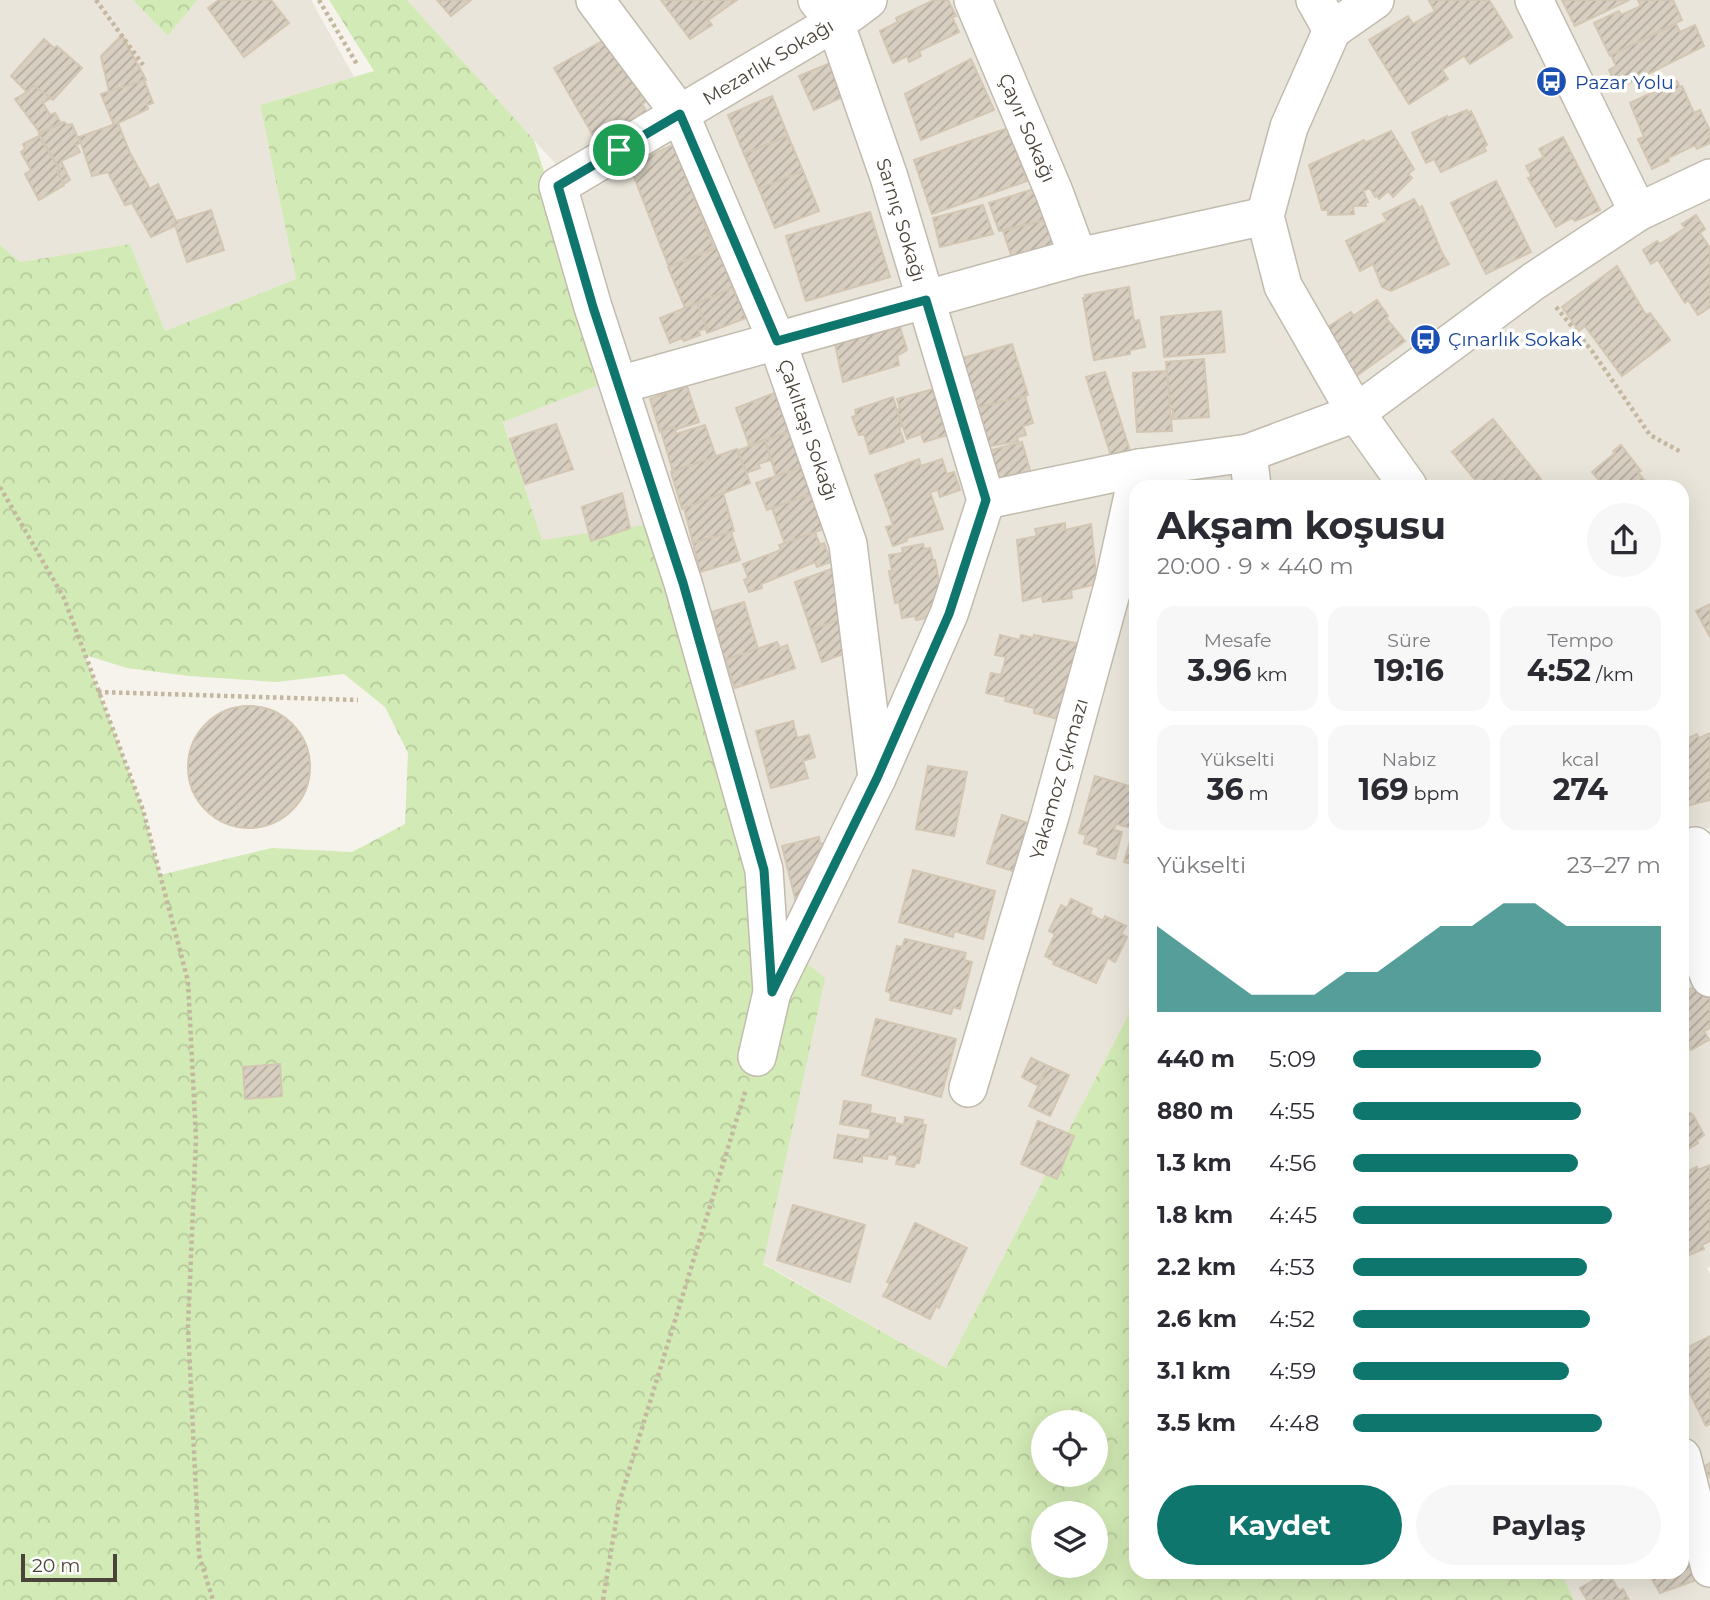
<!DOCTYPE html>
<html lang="tr">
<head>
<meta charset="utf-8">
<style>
	:root { --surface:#fff; --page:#f7f7f7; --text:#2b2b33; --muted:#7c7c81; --accent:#0f766e }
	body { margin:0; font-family:Montserrat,sans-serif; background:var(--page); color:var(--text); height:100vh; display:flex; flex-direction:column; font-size:26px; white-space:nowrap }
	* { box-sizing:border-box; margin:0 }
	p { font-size:23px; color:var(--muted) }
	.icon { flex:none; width:38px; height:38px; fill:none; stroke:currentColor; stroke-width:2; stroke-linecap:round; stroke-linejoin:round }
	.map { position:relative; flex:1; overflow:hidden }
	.sheet { position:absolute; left:1129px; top:480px; width:560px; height:1099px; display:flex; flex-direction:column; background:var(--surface); border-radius:21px; box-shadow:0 7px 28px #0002 }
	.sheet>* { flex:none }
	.controls { position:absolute; left:1031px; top:1410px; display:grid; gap:14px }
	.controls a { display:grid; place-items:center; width:77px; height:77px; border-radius:50%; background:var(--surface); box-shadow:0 7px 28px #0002; font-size:35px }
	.scale { position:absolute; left:21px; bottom:18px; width:96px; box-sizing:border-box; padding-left:7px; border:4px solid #4b4439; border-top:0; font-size:19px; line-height:24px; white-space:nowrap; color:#4b4439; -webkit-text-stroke:5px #fff; paint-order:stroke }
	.pin { position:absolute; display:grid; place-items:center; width:60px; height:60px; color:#fff; margin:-30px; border:4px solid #fff; border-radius:50%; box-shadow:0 2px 7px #0007 }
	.round { display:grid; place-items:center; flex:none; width:74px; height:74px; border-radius:37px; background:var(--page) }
	.headline { display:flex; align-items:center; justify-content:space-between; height:119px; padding:0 28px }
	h1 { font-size:38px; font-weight:700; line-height:52px }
	.stats { display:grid; grid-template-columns:repeat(3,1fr); gap:10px; height:119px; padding:7px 28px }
	.stats div { display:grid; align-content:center; border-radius:18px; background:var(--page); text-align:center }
	.stats b { font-size:30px; font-weight:700 }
	.stats small { font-size:19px; font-weight:400 }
	.stats p { font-size:19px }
	.chart { height:196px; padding:14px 28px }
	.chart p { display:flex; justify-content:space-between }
	.chart svg { width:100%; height:126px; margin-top:7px; fill:var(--accent); opacity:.7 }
	.primary-button { display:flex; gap:14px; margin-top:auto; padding:14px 28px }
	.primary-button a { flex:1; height:80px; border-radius:42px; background:var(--accent); color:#fff; font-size:28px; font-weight:700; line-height:80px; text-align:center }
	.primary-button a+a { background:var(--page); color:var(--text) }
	ul { padding:0 28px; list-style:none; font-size:23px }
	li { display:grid; grid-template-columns:112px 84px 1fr; align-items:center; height:52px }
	li i { height:18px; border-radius:9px; background:var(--accent) }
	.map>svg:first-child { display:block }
</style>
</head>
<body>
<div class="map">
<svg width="1710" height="1600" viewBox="0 0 1710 1600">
	<defs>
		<pattern id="forest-crowns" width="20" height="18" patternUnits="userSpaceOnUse" patternTransform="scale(1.75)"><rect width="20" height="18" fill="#d2eab5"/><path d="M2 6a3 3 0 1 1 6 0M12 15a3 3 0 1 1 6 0" fill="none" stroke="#b6ca9c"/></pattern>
		<pattern id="building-hatch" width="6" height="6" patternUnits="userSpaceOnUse" patternTransform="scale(1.75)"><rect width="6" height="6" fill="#d8cfc1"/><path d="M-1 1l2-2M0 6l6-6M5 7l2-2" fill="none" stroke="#b1aa9e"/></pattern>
	</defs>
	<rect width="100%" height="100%" fill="#f6f3ec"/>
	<g fill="#eae5da">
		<polygon points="0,0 133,0 168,36 197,0 311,0 354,77 260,105 296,279 165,331 130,244 20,262 0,245"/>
		<polygon points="407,0 1710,0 1710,828 1691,832 1710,1008 1710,1266 1707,1268 1710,1274 1710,1600 1574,1600 1561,1572 1682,1572 1682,486 1136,486 1136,1000 946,1368 763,1263 824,978 780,941 542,541 503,421 629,374 562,171"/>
	</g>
	<g fill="url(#forest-crowns)" fill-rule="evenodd">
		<polygon points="133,0 197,0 168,36"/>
		<path d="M329,0h78l127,140 76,241 -107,41 39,118 110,-16 128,417 45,37 -62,286 183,104 190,-368v572h425l13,28h-1574v-1355l20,17 110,-18 35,87 131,-52 -36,-174 114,-34zM85,655l42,13 62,8 88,6 67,-8 41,33 23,46 -3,71 -53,28 -80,-4 -112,27 -17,-65zM1043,1423h53v52h-53zM1043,1514h53v52h-53z"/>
	</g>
	<g fill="url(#building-hatch)" stroke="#d3c7b4" stroke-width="2">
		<polygon points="219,0 271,0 289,23 244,57 208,8"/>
		<polygon points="437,0 471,0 451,16"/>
		<polygon points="661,0 737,0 708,20 712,25 690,39"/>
		<polygon points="934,0 948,0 956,16 952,17 959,32 919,51 921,56 909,62 907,56 893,63 880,31 898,22 896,18"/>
		<polygon points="1431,0 1489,0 1512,37 1470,64 1464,56 1442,70 1448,79 1409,104 1369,40 1408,16 1413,24 1435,11 1429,1"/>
		<polygon points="1562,0 1629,0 1575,26"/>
		<polygon points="1638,0 1673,0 1682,20 1610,56 1594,23 1619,11 1621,15 1641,6"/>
		<polygon points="1676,24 1680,32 1695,25 1704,46 1618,89 1609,70 1616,66 1611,55"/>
		<polygon points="122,35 146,80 109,92 101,56"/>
		<polygon points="44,39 54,48 57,46 82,68 53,100 33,85 27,92 11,76"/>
		<polygon points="606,39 628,64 622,68 626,75 632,72 648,100 642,104 649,116 598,144 554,68"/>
		<polygon points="842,58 856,91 814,110 799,76"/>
		<polygon points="971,59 994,110 921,140 905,94"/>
		<polygon points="144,80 153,103 147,105 148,109 114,125 101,94"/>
		<polygon points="1677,81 1680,87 1682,86 1694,113 1700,110 1710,131 1710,143 1697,149 1695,145 1668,158 1669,161 1652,169 1638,139 1644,137 1630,103"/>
		<polygon points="33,85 51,98 43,103 50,115 55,113 61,123 40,133 15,99 27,92"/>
		<polygon points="772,96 788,136 744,154 728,115"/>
		<polygon points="1467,110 1468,113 1471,111 1487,145 1484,147 1486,151 1441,172 1434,159 1426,163 1412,133 1447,116 1447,118"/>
		<polygon points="64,122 68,125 72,124 80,143 76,145 80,152 61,161 70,180 63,184 57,171 60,170 39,134"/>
		<polygon points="118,123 130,153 150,189 158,184 176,221 174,222 175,226 151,237 132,203 125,205 108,172 92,176 79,137"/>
		<polygon points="1008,128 1027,181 932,214 914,160"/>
		<polygon points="1391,131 1414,169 1408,174 1412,178 1393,197 1388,191 1379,199 1377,196 1375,197 1370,188 1363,191 1368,202 1365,203 1366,206 1353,206 1354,214 1328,215 1328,210 1322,210 1309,165 1364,140 1365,143"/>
		<polygon points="39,136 60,170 57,171 64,185 39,200 25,174 31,170 21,152 25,149 23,144"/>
		<polygon points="788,136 803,171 759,189 744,154"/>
		<polygon points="1563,137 1600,210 1575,221 1572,218 1556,227 1528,178 1532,177 1526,166 1544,157 1539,149"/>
		<polygon points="673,145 714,248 669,267 629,164"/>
		<polygon points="803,171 819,211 775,228 759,189"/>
		<polygon points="1496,181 1531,252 1486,274 1451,203"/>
		<polygon points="1037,188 1048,219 999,231 989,203"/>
		<polygon points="1414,199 1419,208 1422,206 1442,253 1449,264 1391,291 1382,287 1373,264 1360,271 1346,241 1387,221 1383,214"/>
		<polygon points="983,205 993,234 940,247 933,218"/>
		<polygon points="211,210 224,250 187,262 174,222"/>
		<polygon points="870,212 890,277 806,301 786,236"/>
		<polygon points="1696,215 1705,229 1700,233 1710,248 1710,307 1698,315 1688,300 1685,303 1658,260 1651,264 1643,250 1657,241 1660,244 1685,228 1682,224"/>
		<polygon points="1048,219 1071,245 1013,261 1003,231"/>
		<polygon points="717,248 733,288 685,308 668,267"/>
		<polygon points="1617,266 1646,315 1650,313 1670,340 1622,376 1585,326 1579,331 1562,307"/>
		<polygon points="1129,287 1134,321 1139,320 1145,347 1130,350 1130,354 1094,360 1083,298 1086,297 1085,295"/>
		<polygon points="733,288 746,318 707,333 697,303"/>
		<polygon points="1377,300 1388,316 1386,318 1405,341 1355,377 1325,329 1351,312 1353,316"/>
		<polygon points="697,303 707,328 698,331 700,335 684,341 682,338 670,343 660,318"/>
		<polygon points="1221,311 1225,352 1164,357 1161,317"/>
		<polygon points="877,327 880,332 900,327 907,350 897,356 899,365 843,382 834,339"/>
		<polygon points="1012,344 1028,395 976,408 963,358"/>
		<polygon points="1204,359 1209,417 1173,419 1173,409 1170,409 1166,362"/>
		<polygon points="1167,371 1172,431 1137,432 1133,373"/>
		<polygon points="1105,372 1131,454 1112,459 1086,377"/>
		<polygon points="687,386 699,422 674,430 674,427 660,432 650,399"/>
		<polygon points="945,386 957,432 924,442 921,434 907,439 897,410 900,409 897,399"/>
		<polygon points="777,392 801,428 749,445 736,408"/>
		<polygon points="1025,396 1033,423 1023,426 1026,435 1017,437 1018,441 986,447 976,408"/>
		<polygon points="893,397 902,426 899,427 904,442 870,454 864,434 859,435 852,417 856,415 855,410"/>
		<polygon points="1493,419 1541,479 1531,486 1480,486 1452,452"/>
		<polygon points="556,424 573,469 525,484 510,439"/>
		<polygon points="705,425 716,457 673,472 661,431 674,427 676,434"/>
		<polygon points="801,428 813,464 776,476 765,440"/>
		<polygon points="765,440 771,460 758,464 760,468 746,473 737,451"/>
		<polygon points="1022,442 1033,481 1000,490 988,451"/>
		<polygon points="1621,445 1641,471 1638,473 1650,486 1604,486 1592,472 1615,453 1613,451"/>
		<polygon points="737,449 750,483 682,509 671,472"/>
		<polygon points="919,459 921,466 942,459 947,474 954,472 960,490 940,497 938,490 930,492 943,529 906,538 907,541 893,546 886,527 893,525 875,475"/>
		<polygon points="814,463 823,490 767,510 756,483"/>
		<polygon points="823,490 836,524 785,544 772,508"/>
		<polygon points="622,493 630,528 591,541 582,507"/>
		<polygon points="723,493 734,531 693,543 684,508"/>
		<polygon points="1065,523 1065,530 1091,524 1097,584 1071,590 1072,598 1043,602 1042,596 1023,601 1017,540 1037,536 1035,529"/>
		<polygon points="731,532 740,560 700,572 693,543"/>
		<polygon points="815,532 820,545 824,543 831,562 817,567 815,562 761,584 762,588 749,592 744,580 748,578 743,564 781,550 779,545"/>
		<polygon points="923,544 924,549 930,548 933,560 935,560 942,598 937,616 916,620 915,616 902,618 899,602 895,603 889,571 892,571 889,555 903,553 902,548"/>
		<polygon points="845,564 864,610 811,630 795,582"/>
		<polygon points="744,602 758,649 724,660 712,612"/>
		<polygon points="1710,604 1710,637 1696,611"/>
		<polygon points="865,610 875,642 822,662 811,630"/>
		<polygon points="1000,635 1020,640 1021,635 1033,638 1034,635 1081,644 1062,720 1034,713 1034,708 1005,701 1006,697 986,693 991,673 1001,675 1006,657 995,655"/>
		<polygon points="777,642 780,648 787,645 795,668 735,688 725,660"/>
		<circle cx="249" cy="767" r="61"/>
		<polygon points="793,721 797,738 809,735 815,757 803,761 808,778 771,788 756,731"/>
		<polygon points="1710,733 1710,800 1682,807 1682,741 1697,734 1699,738"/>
		<polygon points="928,766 967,772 954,836 916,829"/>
		<polygon points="1095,776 1136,788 1136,829 1116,824 1114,830 1122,832 1115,859 1097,854 1099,848 1084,843 1086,835 1079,833"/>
		<polygon points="1002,815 1028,823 1013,871 987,863"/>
		<polygon points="1132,835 1136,836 1136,865 1124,862"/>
		<polygon points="819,837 820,844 827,842 796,902 782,846"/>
		<polygon points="913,870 995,891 983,939 954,931 953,937 899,922"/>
		<polygon points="1071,899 1092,909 1090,914 1103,921 1105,916 1126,926 1121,934 1127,937 1115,962 1108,958 1096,983 1053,964 1054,961 1045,956 1055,934 1049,931 1061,905 1067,908"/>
		<polygon points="905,939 966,953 964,960 972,962 960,1009 953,1007 951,1014 890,1000 891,993 886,991 897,946 902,947"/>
		<polygon points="1703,984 1710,997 1710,1028 1704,1031 1709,1040 1691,1050 1687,1043 1682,1046 1682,992"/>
		<polygon points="876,1019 956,1039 941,1097 862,1075"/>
		<polygon points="1031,1058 1048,1066 1039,1086 1022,1077"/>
		<polygon points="280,1064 282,1096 245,1099 243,1067"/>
		<polygon points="1048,1066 1069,1075 1050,1116 1029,1106"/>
		<polygon points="844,1101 871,1105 870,1113 895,1118 895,1123 904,1125 905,1117 923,1120 922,1124 926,1125 919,1163 916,1163 914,1167 896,1164 898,1156 888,1154 887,1159 862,1155 862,1162 834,1158 838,1135 869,1140 871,1129 840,1124"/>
		<polygon points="1688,1112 1693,1115 1704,1135 1697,1140 1698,1143 1682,1153 1682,1113 1683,1116"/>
		<polygon points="1038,1121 1074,1136 1057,1179 1021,1164"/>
		<polygon points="1710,1165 1710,1241 1702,1245 1704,1249 1689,1255 1682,1241 1682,1178 1684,1177 1682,1174 1697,1167 1698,1170"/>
		<polygon points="793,1205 865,1225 850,1282 777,1260"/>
		<polygon points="915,1223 967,1248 939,1308 936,1306 930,1319 883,1296 890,1284 887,1282"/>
		<polygon points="1710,1336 1710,1424 1706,1426 1682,1377 1682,1350"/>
		<polygon points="1710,1463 1710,1478 1703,1467"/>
		<polygon points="1694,1541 1702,1578 1660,1593 1648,1572 1682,1572 1682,1547"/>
		<polygon points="1608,1572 1619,1591 1623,1589 1629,1600 1587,1600 1580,1588"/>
	</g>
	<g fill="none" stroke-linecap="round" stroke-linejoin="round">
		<defs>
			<g id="minor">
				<polyline points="595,0 680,114 777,341 848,544 877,778"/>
				<polyline points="817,0 835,22 889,177 986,500"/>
				<polyline points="973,0 1054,192 1078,257"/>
				<polyline points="1315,0 1332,30"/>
				<polyline points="1534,0 1638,212"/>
				<polyline points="1332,30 1289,127 1265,216 1283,286 1356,413 1408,486"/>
				<polyline points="1332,30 1375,0"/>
				<polyline points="619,385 1078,257 1265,216"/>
				<polyline points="1248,453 1252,486"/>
				<polyline points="986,500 1139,468 1248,453 1356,413 1534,281 1638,212 1710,178"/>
				<polyline points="1695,846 1700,954 1710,978"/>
				<polyline points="772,992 877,778 949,614 986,500"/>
				<polyline points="757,1057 772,992 764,870 683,583 593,307 558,186 852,12 868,0"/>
				<polyline points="968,1088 1050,816 1114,582 1139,468"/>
				<polyline points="1682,1457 1710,1568"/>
			</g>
		</defs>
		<use href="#minor" stroke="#c2bbae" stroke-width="40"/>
		<g stroke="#c4b79f" stroke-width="4.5" stroke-dasharray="3.5 3.5" stroke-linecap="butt">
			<polyline points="96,0 143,65"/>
			<polyline points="319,0 358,66"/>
			<polyline points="1556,307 1592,351 1650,435 1681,452"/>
			<polyline points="0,487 64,598 143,810 188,981 196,1139 188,1327 199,1555 213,1600"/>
			<polyline points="98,692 358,700"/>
			<polyline points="603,1600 619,1503 746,1089"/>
		</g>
		<use href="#minor" stroke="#fff" stroke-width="37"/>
	</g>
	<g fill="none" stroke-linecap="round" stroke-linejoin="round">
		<defs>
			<polygon id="route" points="680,114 777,341 926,300 986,500 949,614 877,778 772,992 764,870 683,583 593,307 558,186"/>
		</defs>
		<use href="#route" stroke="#fff" stroke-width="14"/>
		<use href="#route" stroke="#0f766e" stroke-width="9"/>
	</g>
	<defs>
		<symbol id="bus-disc" viewBox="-11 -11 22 22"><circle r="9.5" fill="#1a4fb4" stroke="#fff"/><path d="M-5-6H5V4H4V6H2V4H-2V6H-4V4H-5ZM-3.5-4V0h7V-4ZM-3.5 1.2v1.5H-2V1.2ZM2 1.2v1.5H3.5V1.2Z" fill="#fff"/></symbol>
	</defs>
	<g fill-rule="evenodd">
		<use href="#bus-disc" x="1534" y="64" width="35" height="35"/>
		<use href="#bus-disc" x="1408" y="322" width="35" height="35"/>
	</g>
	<g text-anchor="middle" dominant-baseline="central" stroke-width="7" stroke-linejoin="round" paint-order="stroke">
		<g font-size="19" fill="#4b4439" stroke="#fff">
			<text transform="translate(768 62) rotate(-31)">Mezarlık Sokağı</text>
			<text transform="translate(1027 128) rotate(67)">Çayır Sokağı</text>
			<text transform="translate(901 220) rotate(73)">Sarnıç Sokağı</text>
			<text transform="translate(808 430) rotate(71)">Çakıltaşı Sokağı</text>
			<text transform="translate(1059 779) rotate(-74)">Yakamoz Çıkmazı</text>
		</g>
		<g font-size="19" fill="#164399" stroke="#fff" text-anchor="start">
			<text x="1575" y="82">Pazar Yolu</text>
			<text x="1448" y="339">Çınarlık Sokak</text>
		</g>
	</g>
</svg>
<div class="controls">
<a><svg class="icon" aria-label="locate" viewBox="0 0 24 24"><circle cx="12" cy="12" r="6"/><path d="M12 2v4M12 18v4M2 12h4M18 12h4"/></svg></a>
<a><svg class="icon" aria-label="layers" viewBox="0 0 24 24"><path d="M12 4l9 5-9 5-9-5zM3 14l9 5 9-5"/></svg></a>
</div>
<div class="scale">20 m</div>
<div class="pin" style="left:619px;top:150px;background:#1e9e55"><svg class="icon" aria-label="arrive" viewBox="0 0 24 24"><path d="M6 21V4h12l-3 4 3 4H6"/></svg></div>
<section class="sheet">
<div class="headline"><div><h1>Akşam koşusu</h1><p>20:00 · 9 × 440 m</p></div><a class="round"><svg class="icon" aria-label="share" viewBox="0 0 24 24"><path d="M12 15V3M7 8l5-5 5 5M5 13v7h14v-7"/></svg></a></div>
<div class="stats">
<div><p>Mesafe</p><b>3.96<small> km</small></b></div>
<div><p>Süre</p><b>19:16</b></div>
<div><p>Tempo</p><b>4:52<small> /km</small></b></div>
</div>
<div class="stats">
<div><p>Yükselti</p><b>36<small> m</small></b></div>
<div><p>Nabız</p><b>169<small> bpm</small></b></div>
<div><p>kcal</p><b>274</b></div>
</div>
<div class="chart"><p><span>Yükselti</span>23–27 m</p>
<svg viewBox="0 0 160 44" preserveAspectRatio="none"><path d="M0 44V14L10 22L20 30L30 38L40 38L50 38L60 30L70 30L80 22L90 14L100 14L110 6L120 6L130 14L140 14L150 14L160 14V44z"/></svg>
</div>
<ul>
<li><b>440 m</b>5:09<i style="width:61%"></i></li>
<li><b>880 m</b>4:55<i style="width:74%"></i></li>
<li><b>1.3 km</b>4:56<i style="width:73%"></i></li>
<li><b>1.8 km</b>4:45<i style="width:84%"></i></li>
<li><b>2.2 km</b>4:53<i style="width:76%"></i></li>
<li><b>2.6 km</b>4:52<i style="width:77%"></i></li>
<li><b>3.1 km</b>4:59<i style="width:70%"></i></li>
<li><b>3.5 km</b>4:48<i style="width:81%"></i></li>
</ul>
<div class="primary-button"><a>Kaydet</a><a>Paylaş</a></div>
</section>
</div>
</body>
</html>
